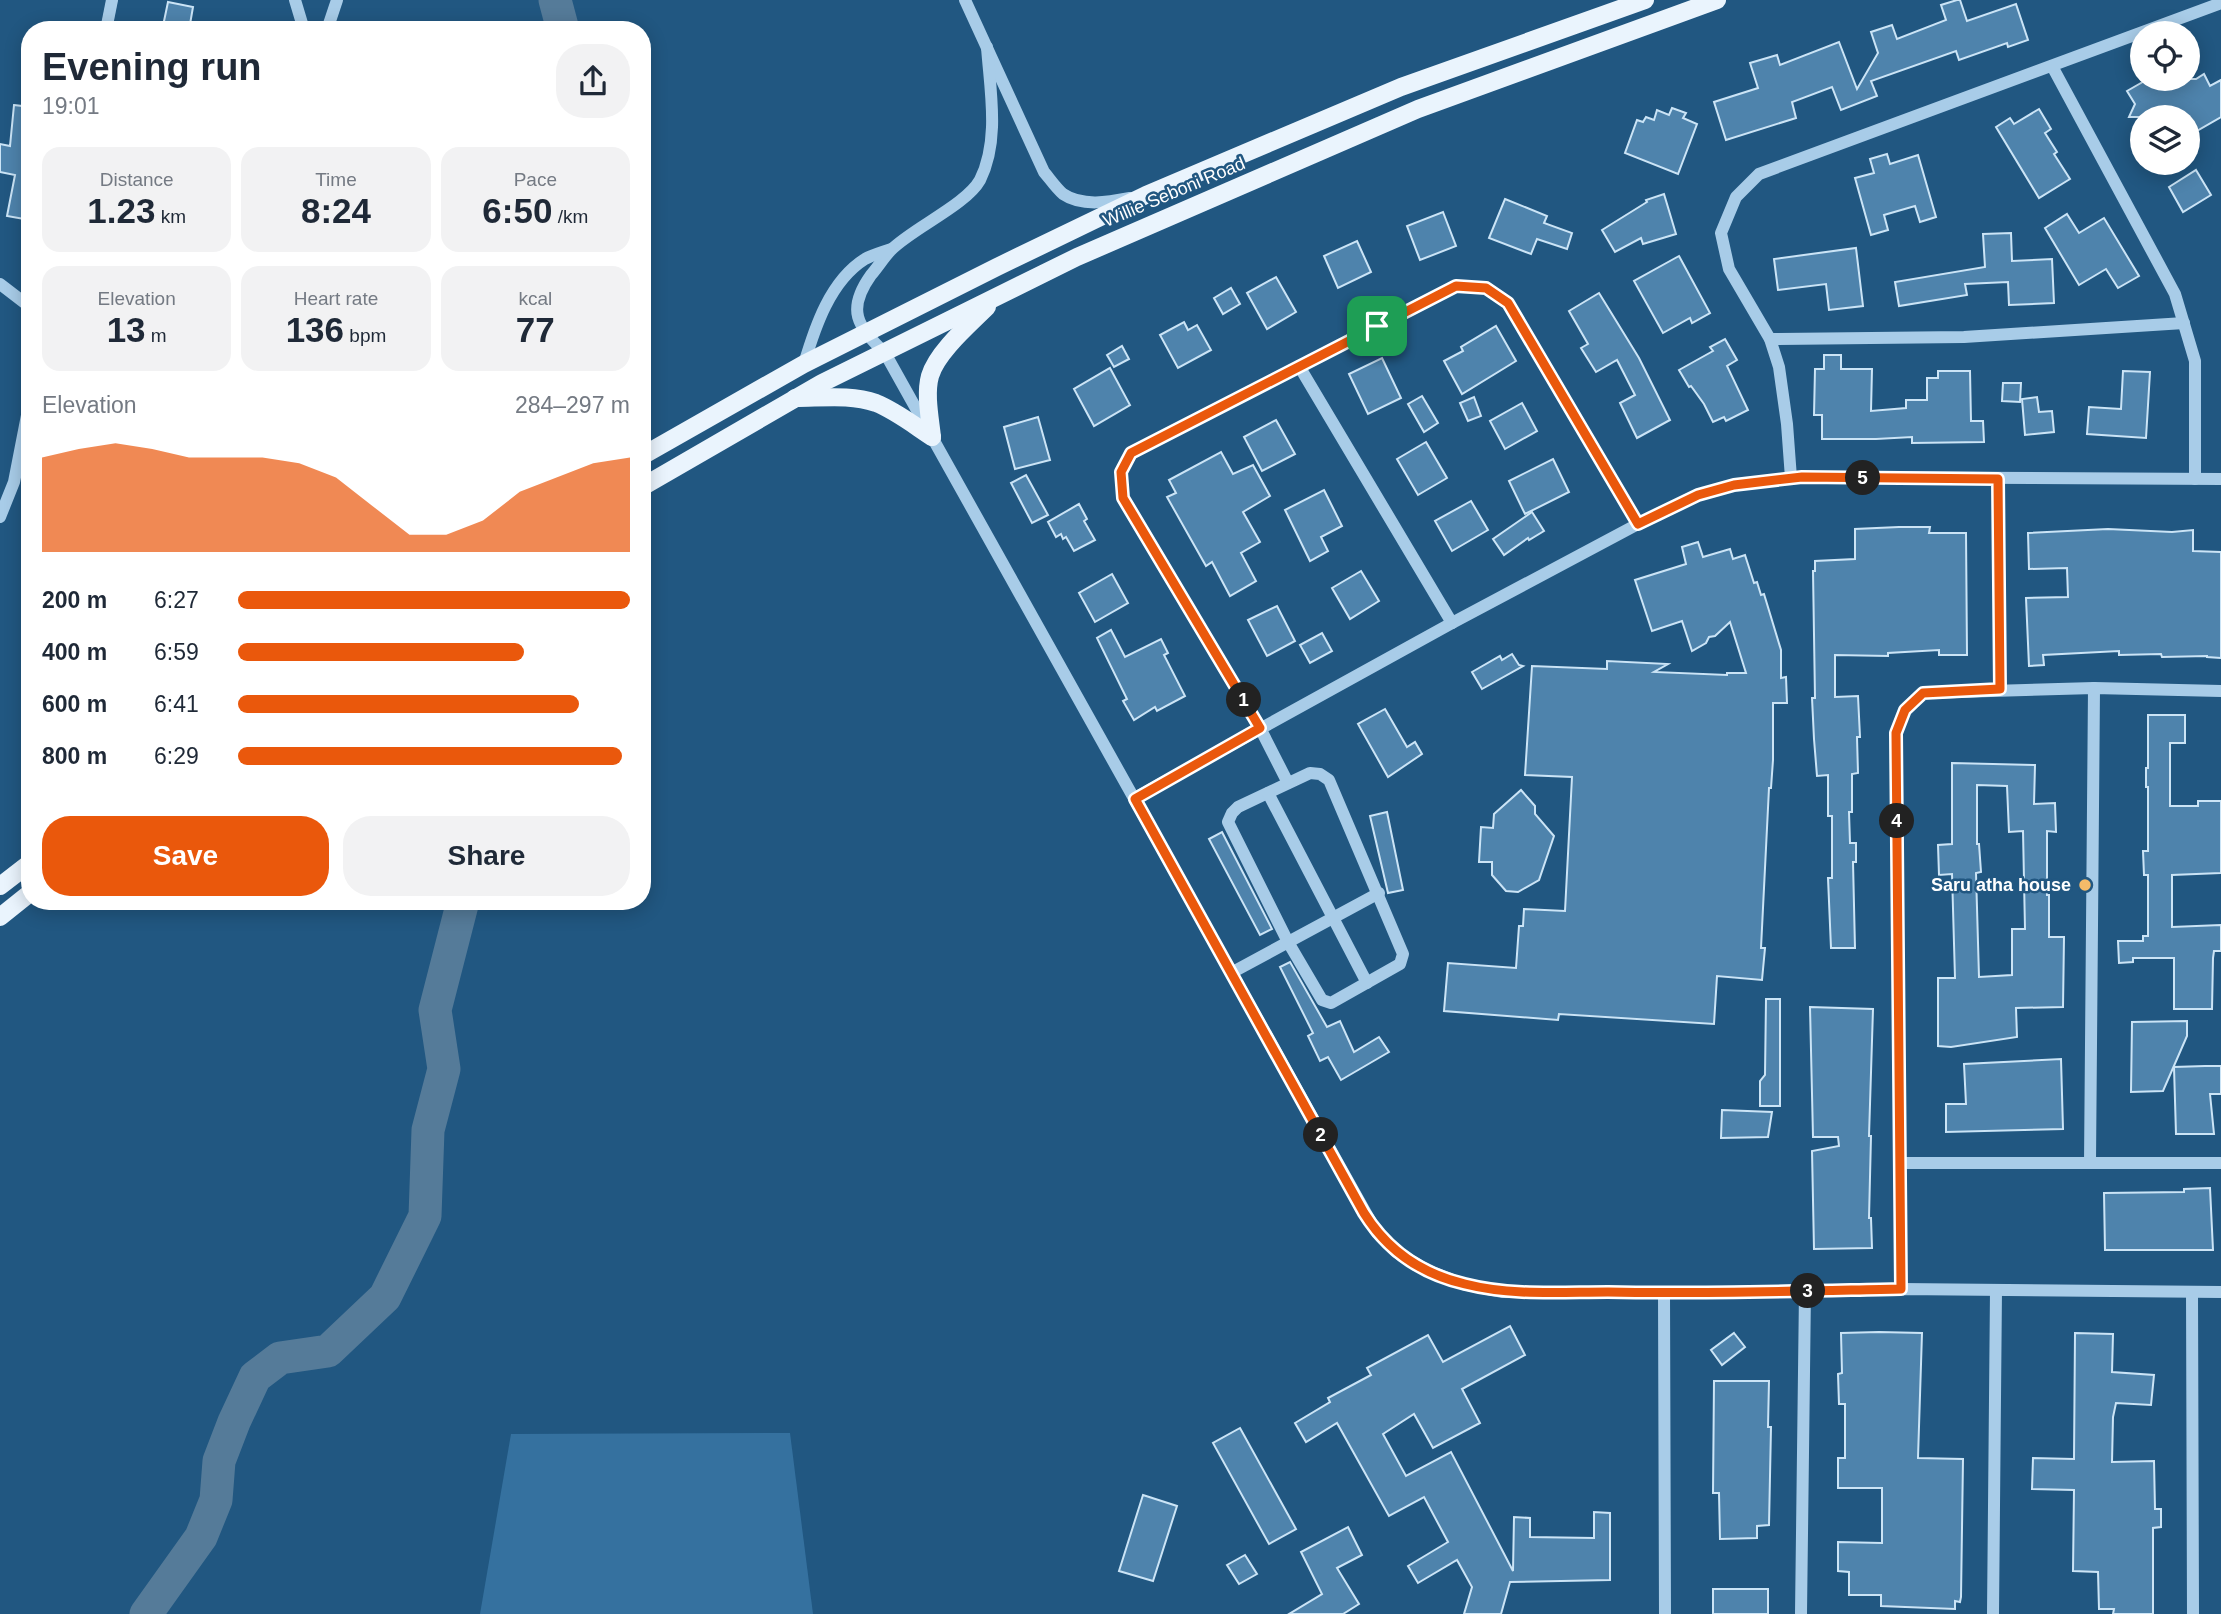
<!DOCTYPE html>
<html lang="en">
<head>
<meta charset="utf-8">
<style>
	:root { --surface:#fff; --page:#f2f2f3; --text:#1f2937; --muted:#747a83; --accent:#ea580c }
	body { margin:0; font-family:Arial,sans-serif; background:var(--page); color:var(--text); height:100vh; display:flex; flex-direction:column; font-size:26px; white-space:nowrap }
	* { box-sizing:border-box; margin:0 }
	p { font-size:23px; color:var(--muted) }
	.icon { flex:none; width:38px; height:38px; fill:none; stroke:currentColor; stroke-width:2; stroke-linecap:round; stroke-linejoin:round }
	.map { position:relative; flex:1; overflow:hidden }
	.panel { position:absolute; left:21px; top:21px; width:630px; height:889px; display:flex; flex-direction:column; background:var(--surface); border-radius:28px; box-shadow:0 4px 18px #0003 }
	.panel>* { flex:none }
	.buttons { position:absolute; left:2130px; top:21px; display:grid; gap:14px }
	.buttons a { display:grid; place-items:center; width:70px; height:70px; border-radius:50%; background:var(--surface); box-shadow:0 4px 18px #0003; font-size:35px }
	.pin { position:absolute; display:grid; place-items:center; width:60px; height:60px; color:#fff; margin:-30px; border-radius:14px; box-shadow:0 4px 10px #0006 }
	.km { position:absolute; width:35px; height:35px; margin:-18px; border-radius:50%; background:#222; color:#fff; font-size:19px; line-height:35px; text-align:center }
	.round { display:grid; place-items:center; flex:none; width:74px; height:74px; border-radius:28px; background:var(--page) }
	.summary { display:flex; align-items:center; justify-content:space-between; height:119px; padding:0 21px }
	h1 { font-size:38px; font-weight:700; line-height:52px }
	.figures { display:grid; grid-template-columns:repeat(3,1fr); gap:10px; height:119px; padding:7px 21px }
	.figures div { display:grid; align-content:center; border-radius:18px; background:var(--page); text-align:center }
	.figures b { font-size:35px; font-weight:700 }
	.figures small { font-size:19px; font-weight:400 }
	.figures p { font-size:19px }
	.chart { height:196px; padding:14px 21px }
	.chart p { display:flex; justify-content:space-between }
	.chart svg { width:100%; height:126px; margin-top:7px; fill:var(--accent); opacity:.7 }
	.primary-button { display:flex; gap:14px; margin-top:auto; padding:14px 21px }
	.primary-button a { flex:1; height:80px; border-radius:28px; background:var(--accent); color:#fff; font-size:28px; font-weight:700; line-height:80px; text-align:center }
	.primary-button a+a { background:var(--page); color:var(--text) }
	ul { padding:0 21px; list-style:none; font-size:23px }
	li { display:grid; grid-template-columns:112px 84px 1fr; align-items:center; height:52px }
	li i { height:18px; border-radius:9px; background:var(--accent) }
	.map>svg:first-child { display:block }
</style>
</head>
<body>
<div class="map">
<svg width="2221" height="1614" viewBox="0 0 2221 1614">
	<rect width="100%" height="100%" fill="#215781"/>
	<polygon fill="#35719f" points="790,1433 813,1614 480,1614 511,1434"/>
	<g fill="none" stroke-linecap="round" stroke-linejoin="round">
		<g stroke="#557b99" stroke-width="33">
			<polyline points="555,0 563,30"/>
			<polyline points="146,1614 201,1537 216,1500 219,1461 234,1422 255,1377 280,1358 328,1351 385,1297 425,1216 428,1130 444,1069 435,1010 463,901"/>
		</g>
	</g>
	<g fill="#4e83ac" stroke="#cbe4f6" stroke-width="2" fill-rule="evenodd">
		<polygon points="1957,0 1960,0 1967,21 2016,4 2028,40 2008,47 2007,43 1959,60 1956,51 1871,81 1877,96 1841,110 1832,87 1792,102 1796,118 1726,140 1714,102 1758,88 1750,63 1777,55 1780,65 1839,42 1857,89 1878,53 1871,32 1892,25 1897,39 1946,20 1941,5"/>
		<polygon points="168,2 193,7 189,30 163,26"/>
		<polygon points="2204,74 2210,86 2221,80 2221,117 2188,136 2188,117 2129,117 2135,104 2127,91 2148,79 2196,79"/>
		<polygon points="14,105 30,107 30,220 7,216 15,175 0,172 0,144 10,146"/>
		<polygon points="1672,108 1686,113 1683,118 1697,124 1678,174 1625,153 1637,120 1643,122 1646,117 1654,120 1657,110 1669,115"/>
		<polygon points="2039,109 2051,129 2045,133 2057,152 2054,154 2070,179 2039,198 1996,127 2010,118 2014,124"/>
		<polygon points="1887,154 1890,164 1918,155 1936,217 1920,222 1915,206 1884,215 1888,230 1871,235 1855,178 1874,173 1870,159"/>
		<polygon points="2196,170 2211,195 2183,212 2169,187"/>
		<polygon points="1664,194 1676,234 1643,244 1641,238 1615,252 1602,230 1647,202 1646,200"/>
		<polygon points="1505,199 1547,216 1544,223 1572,233 1567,249 1537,239 1531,254 1489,238"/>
		<polygon points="1443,212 1456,246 1420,260 1407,226"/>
		<polygon points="2067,214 2079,233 2104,218 2139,276 2118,288 2106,269 2079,285 2045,228"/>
		<polygon points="2011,233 2012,261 2052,259 2054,303 2009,305 2008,282 1965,284 1967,295 1899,306 1895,282 1985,267 1983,234"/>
		<polygon points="1357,241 1371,272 1338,288 1324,256"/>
		<polygon points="1856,248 1863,306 1829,310 1826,284 1778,290 1774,259"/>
		<polygon points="1679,256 1710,313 1692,323 1690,318 1663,333 1634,281"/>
		<polygon points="1276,277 1296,312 1267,329 1247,293"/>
		<polygon points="1231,288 1240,304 1223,314 1214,298"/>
		<polygon points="1599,293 1639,358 1670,420 1637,438 1620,403 1635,395 1617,360 1596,372 1581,348 1588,344 1569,311"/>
		<polygon points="1184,322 1188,330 1197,325 1211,350 1178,368 1160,335"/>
		<polygon points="1496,326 1516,361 1462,394 1444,361 1463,351 1461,347"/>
		<polygon points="1725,339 1737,360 1727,366 1748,410 1726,421 1724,417 1713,422 1704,404 1691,386 1689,387 1679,370 1713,351 1710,347"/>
		<polygon points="1122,346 1129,359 1114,367 1107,355"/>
		<polygon points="1824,355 1841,355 1841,369 1872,369 1871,411 1906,408 1906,400 1927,400 1927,378 1938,378 1938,371 1970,371 1971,421 1983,421 1984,442 1912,443 1912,437 1876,439 1822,439 1822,415 1814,415 1815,369 1824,369"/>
		<polygon points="1382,358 1401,398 1368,414 1349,374"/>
		<polygon points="1110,368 1130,405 1094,426 1074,389"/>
		<polygon points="2123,371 2150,372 2146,438 2087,434 2089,407 2121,409"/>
		<polygon points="2003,383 2021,383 2020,402 2002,401"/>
		<polygon points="1422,396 1438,423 1424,432 1408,404"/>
		<polygon points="1474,397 1481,416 1468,421 1460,403"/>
		<polygon points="2037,397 2039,412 2052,411 2054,432 2025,435 2022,399"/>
		<polygon points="1522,403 1537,431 1505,449 1490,421"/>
		<polygon points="1038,417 1050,460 1015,469 1004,427"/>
		<polygon points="1276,420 1295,454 1262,471 1244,437"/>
		<polygon points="1426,442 1447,478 1418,495 1397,459"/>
		<polygon points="1221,452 1233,474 1253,465 1270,496 1243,512 1260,542 1241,553 1256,581 1230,596 1212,562 1206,566 1167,497 1176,493 1169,480"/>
		<polygon points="1553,459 1569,492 1525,514 1509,481"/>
		<polygon points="1026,475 1048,515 1032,523 1011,483"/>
		<polygon points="1324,490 1342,526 1321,537 1328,551 1310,561 1285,510"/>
		<polygon points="1471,501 1488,530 1452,551 1435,521"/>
		<polygon points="1079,504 1087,519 1084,521 1095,540 1074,551 1066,537 1063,539 1061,534 1056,537 1048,522"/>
		<polygon points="1532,512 1544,531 1529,540 1528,538 1504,555 1493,539"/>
		<polygon points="1899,527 1930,527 1929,533 1966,533 1967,655 1939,655 1939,650 1888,653 1888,656 1835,655 1835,697 1858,696 1860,737 1857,737 1858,773 1852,774 1852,812 1849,812 1850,843 1856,843 1856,862 1853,862 1855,948 1831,948 1828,878 1832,878 1832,816 1828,816 1828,775 1817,776 1814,739 1812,698 1815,698 1813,571 1815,571 1815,561 1855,559 1855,529"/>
		<polygon points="2108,529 2172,532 2193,530 2193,551 2221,552 2221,658 2207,657 2207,656 2162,657 2161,654 2119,655 2119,651 2043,655 2044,665 2029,666 2026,598 2068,597 2067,568 2029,569 2028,533"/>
		<polygon points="1698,542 1703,557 1730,549 1733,559 1745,555 1754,583 1757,582 1761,595 1764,594 1781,650 1781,678 1786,677 1787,703 1773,703 1773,760 1771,788 1769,788 1761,948 1765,948 1762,980 1717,976 1714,1024 1559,1014 1558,1020 1444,1011 1448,963 1516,968 1519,926 1523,926 1524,909 1565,911 1572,777 1525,775 1532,666 1607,669 1607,661 1668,664 1654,672 1727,675 1727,673 1746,673 1730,622 1715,636 1709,637 1706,643 1692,651 1682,621 1652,631 1635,580 1686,564 1682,547"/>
		<polygon points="1361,571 1379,601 1350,619 1332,588"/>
		<polygon points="1112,574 1128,603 1095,622 1079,593"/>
		<polygon points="1277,606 1295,641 1267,656 1248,620"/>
		<polygon points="1111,630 1125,657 1161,639 1168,653 1164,655 1185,696 1157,711 1155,707 1134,720 1123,701 1127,699 1097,638"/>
		<polygon points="1322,633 1332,651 1310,663 1300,645"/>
		<polygon points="1512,654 1519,665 1523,666 1482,689 1472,672 1500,656 1502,660"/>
		<polygon points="1385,709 1407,747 1415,742 1422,754 1388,777 1358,724"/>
		<polygon points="2148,715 2185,715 2185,743 2170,743 2170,806 2198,806 2198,801 2221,801 2221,873 2172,875 2172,927 2221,925 2221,951 2214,951 2213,958 2212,1009 2174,1009 2174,958 2133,958 2133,962 2119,963 2118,941 2143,941 2143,936 2148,936 2148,875 2144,875 2143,851 2148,851 2148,787 2146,787 2146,768 2148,768"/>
		<path d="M1952,763l83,2 -1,39 21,-1 1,29 -9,-1v64h2v42h15l-1,70 -47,1 1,29 -66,10 -13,-1v-68h17l-3,-104 -13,1 -1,-30 14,-1zM1977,785l30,1 2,46 14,-1 2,98h-13v46l-33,2 -3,-104 5,-1 -2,-28h-2z"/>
		<polygon points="1521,790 1535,806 1535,814 1554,836 1539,880 1518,892 1506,891 1492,875 1492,862 1479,862 1481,827 1493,828 1494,814"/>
		<polygon points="1387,812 1403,890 1388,893 1370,816"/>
		<polygon points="1222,832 1272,929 1260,935 1209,839"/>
		<polygon points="1290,962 1327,1027 1340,1021 1354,1052 1379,1037 1389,1052 1341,1080 1328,1057 1320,1061 1308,1036 1313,1033 1280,967"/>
		<polygon points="1766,999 1780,999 1780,1106 1760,1106 1760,1081 1765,1075"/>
		<polygon points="1810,1007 1873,1009 1869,1136 1871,1136 1869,1218 1871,1218 1872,1248 1814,1249 1812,1151 1839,1146 1838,1137 1813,1137"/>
		<polygon points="2187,1021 2187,1036 2163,1091 2131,1092 2132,1022"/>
		<polygon points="2061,1059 2063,1129 1946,1132 1946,1104 1966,1104 1964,1064"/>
		<polygon points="2205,1066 2221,1066 2221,1094 2210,1094 2214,1134 2176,1134 2174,1067"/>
		<polygon points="1722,1110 1772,1112 1768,1137 1721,1138"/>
		<polygon points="2210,1188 2213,1250 2105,1250 2104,1193 2184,1192 2184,1189"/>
		<polygon points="1510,1326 1525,1355 1462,1389 1480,1423 1433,1448 1414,1414 1383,1434 1406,1476 1451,1452 1513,1571 1514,1517 1530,1518 1530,1537 1594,1538 1594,1512 1610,1513 1610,1580 1510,1582 1501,1614 1464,1614 1472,1587 1457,1560 1418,1583 1408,1566 1448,1542 1424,1497 1389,1516 1337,1423 1306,1442 1295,1423 1330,1402 1328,1398 1371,1375 1367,1368 1428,1335 1443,1362"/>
		<polygon points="1879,1332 1922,1333 1918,1458 1963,1459 1961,1597 1960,1602 1955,1601 1955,1609 1881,1606 1881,1595 1849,1595 1849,1572 1838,1571 1838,1542 1882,1543 1882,1488 1838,1488 1838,1458 1845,1458 1845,1404 1839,1404 1838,1374 1842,1373 1841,1333"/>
		<polygon points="1734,1333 1745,1347 1722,1365 1711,1350"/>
		<polygon points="2075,1333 2113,1334 2112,1372 2154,1375 2151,1405 2116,1403 2113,1417 2112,1462 2154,1461 2155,1509 2161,1509 2161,1527 2153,1528 2153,1614 2113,1614 2114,1609 2099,1609 2098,1572 2073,1571 2074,1490 2032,1489 2033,1458 2074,1459"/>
		<polygon points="1714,1381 1769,1381 1768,1427 1771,1427 1769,1525 1757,1526 1757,1538 1720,1539 1719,1493 1713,1493"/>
		<polygon points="1240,1428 1296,1529 1269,1544 1213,1443"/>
		<polygon points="1143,1495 1177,1506 1153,1581 1119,1571"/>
		<polygon points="1348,1527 1362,1555 1337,1568 1359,1604 1343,1614 1289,1614 1322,1594 1301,1552"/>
		<polygon points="1245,1555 1257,1574 1239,1584 1227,1565"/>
		<rect x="1713" y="1589" width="55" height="25"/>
	</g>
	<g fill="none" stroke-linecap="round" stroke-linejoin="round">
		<g stroke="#a8cce8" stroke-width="12">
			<polyline points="295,0 304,30"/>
			<path d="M965,0l79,172c6,7 12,16 19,22 19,13 46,8 67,4"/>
			<polyline points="106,30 112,0"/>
			<polyline points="327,30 337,0"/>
			<path d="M987,47c3,43 13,93 -7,133 -14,25 -67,48 -89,70 -7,7 -13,17 -20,25 -25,35 -14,51 14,78l492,880 19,19 31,18 36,14 40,8 161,1 237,-4 320,3"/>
			<polyline points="2052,66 2175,294 2195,361 2195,479"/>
			<polyline points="0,284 30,307"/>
			<polyline points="1770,339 1964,337 2184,323"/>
			<path d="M804,364c11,-37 26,-83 61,-105 7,-4 18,-7 26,-10"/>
			<polyline points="1299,366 1452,623"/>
			<polyline points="1791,478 1787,424 1779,367 1770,339 1729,269 1721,233 1736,197 1759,174 2221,3"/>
			<polyline points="1998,479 2000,689"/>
			<polyline points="0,517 14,482 30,400"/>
			<polygon points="1310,773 1320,774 1329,780 1403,954 1400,964 1331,1003 1322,1000 1288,942 1228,822 1232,813 1238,807"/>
			<polyline points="1288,783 1260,728 1123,498 1121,472 1131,453 1456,286 1486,288 1508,303 1638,524"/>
			<polyline points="1268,793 1367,983"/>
			<polyline points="1135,798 1452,623 1638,524 1698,495 1734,485 1802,477 2221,479"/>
			<polyline points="1231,973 1379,893"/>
			<polyline points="1900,1163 2221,1163"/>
			<polyline points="2090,1163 2094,688"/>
			<polyline points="1901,1289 1896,733 1905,710 1923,693 2094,688 2221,691"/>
			<polyline points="2192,1292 2193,1614"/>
			<polyline points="1664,1293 1665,1614"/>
			<polyline points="1801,1614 1805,1291"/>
			<polyline points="1993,1614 1996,1290"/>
		</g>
		<g stroke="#eaf4fd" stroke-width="18">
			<path d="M795,398c27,0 56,-4 81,5 20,8 39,23 56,34"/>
			<path d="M932,437c-2,-19 -7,-43 -2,-61 7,-24 40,-52 57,-69"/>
			<polyline points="642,456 804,364 997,267 1146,195 1401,87 1645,0"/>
			<polyline points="642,487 822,383 1077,257 1418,109 1717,0"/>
			<polyline points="0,886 30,863"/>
			<polyline points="0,917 30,893"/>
		</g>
	</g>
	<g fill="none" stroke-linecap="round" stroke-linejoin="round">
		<defs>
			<path id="route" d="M1456,286l30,2 22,15 130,221 60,-29 36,-10 68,-8 196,2 2,210 -77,4 -18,17 -9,23 5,556c-98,2 -195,5 -293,3 -47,0 -96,4 -143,-8 -43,-10 -78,-34 -101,-71l-229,-414 125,-71 -137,-230 -2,-26 10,-19z"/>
		</defs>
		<use href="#route" stroke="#fff" stroke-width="14"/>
		<use href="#route" stroke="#ea580c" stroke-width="9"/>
	</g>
	<circle fill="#f4bb69" stroke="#215781" stroke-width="2.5" cx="2085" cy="885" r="7"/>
	<g text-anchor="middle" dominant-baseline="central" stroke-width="5" stroke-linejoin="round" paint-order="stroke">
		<g font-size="18" fill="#fff" stroke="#215781">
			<text transform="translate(1174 192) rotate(-23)">Willie Seboni Road</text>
		</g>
		<g font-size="18" font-weight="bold" fill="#fff" stroke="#215781" text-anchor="end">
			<text x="2071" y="885">Saru atha house</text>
		</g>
	</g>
</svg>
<div class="buttons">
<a><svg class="icon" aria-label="locate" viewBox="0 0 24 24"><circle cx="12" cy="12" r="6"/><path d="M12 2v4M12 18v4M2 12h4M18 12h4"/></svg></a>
<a><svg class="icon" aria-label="layers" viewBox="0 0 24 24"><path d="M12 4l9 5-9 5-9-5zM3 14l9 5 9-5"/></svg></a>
</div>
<div class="pin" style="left:1377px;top:326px;background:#1e9e55"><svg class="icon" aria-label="arrive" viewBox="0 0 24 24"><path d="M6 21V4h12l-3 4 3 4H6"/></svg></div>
<b class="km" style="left:1244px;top:700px">1</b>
<b class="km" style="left:1321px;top:1135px">2</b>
<b class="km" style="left:1808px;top:1291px">3</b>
<b class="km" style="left:1897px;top:821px">4</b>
<b class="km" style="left:1863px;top:478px">5</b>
<section class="panel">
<div class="summary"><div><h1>Evening run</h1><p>19:01</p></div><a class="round"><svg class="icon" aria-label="share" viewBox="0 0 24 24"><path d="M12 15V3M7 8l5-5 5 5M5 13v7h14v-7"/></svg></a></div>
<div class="figures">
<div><p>Distance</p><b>1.23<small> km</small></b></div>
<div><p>Time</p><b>8:24</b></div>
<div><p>Pace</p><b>6:50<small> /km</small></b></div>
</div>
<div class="figures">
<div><p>Elevation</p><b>13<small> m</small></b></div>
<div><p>Heart rate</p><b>136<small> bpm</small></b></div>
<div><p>kcal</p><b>77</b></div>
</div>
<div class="chart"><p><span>Elevation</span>284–297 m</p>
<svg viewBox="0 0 160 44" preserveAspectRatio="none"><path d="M0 44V11L10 8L20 6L30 8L40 11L50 11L60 11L70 13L80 18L90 28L100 38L110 38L120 33L130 23L140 18L150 13L160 11V44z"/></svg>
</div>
<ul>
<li><b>200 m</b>6:27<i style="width:100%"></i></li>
<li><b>400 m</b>6:59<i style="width:73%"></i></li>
<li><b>600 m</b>6:41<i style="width:87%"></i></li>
<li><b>800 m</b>6:29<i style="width:98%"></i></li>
</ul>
<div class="primary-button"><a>Save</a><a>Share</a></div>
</section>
</div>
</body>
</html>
